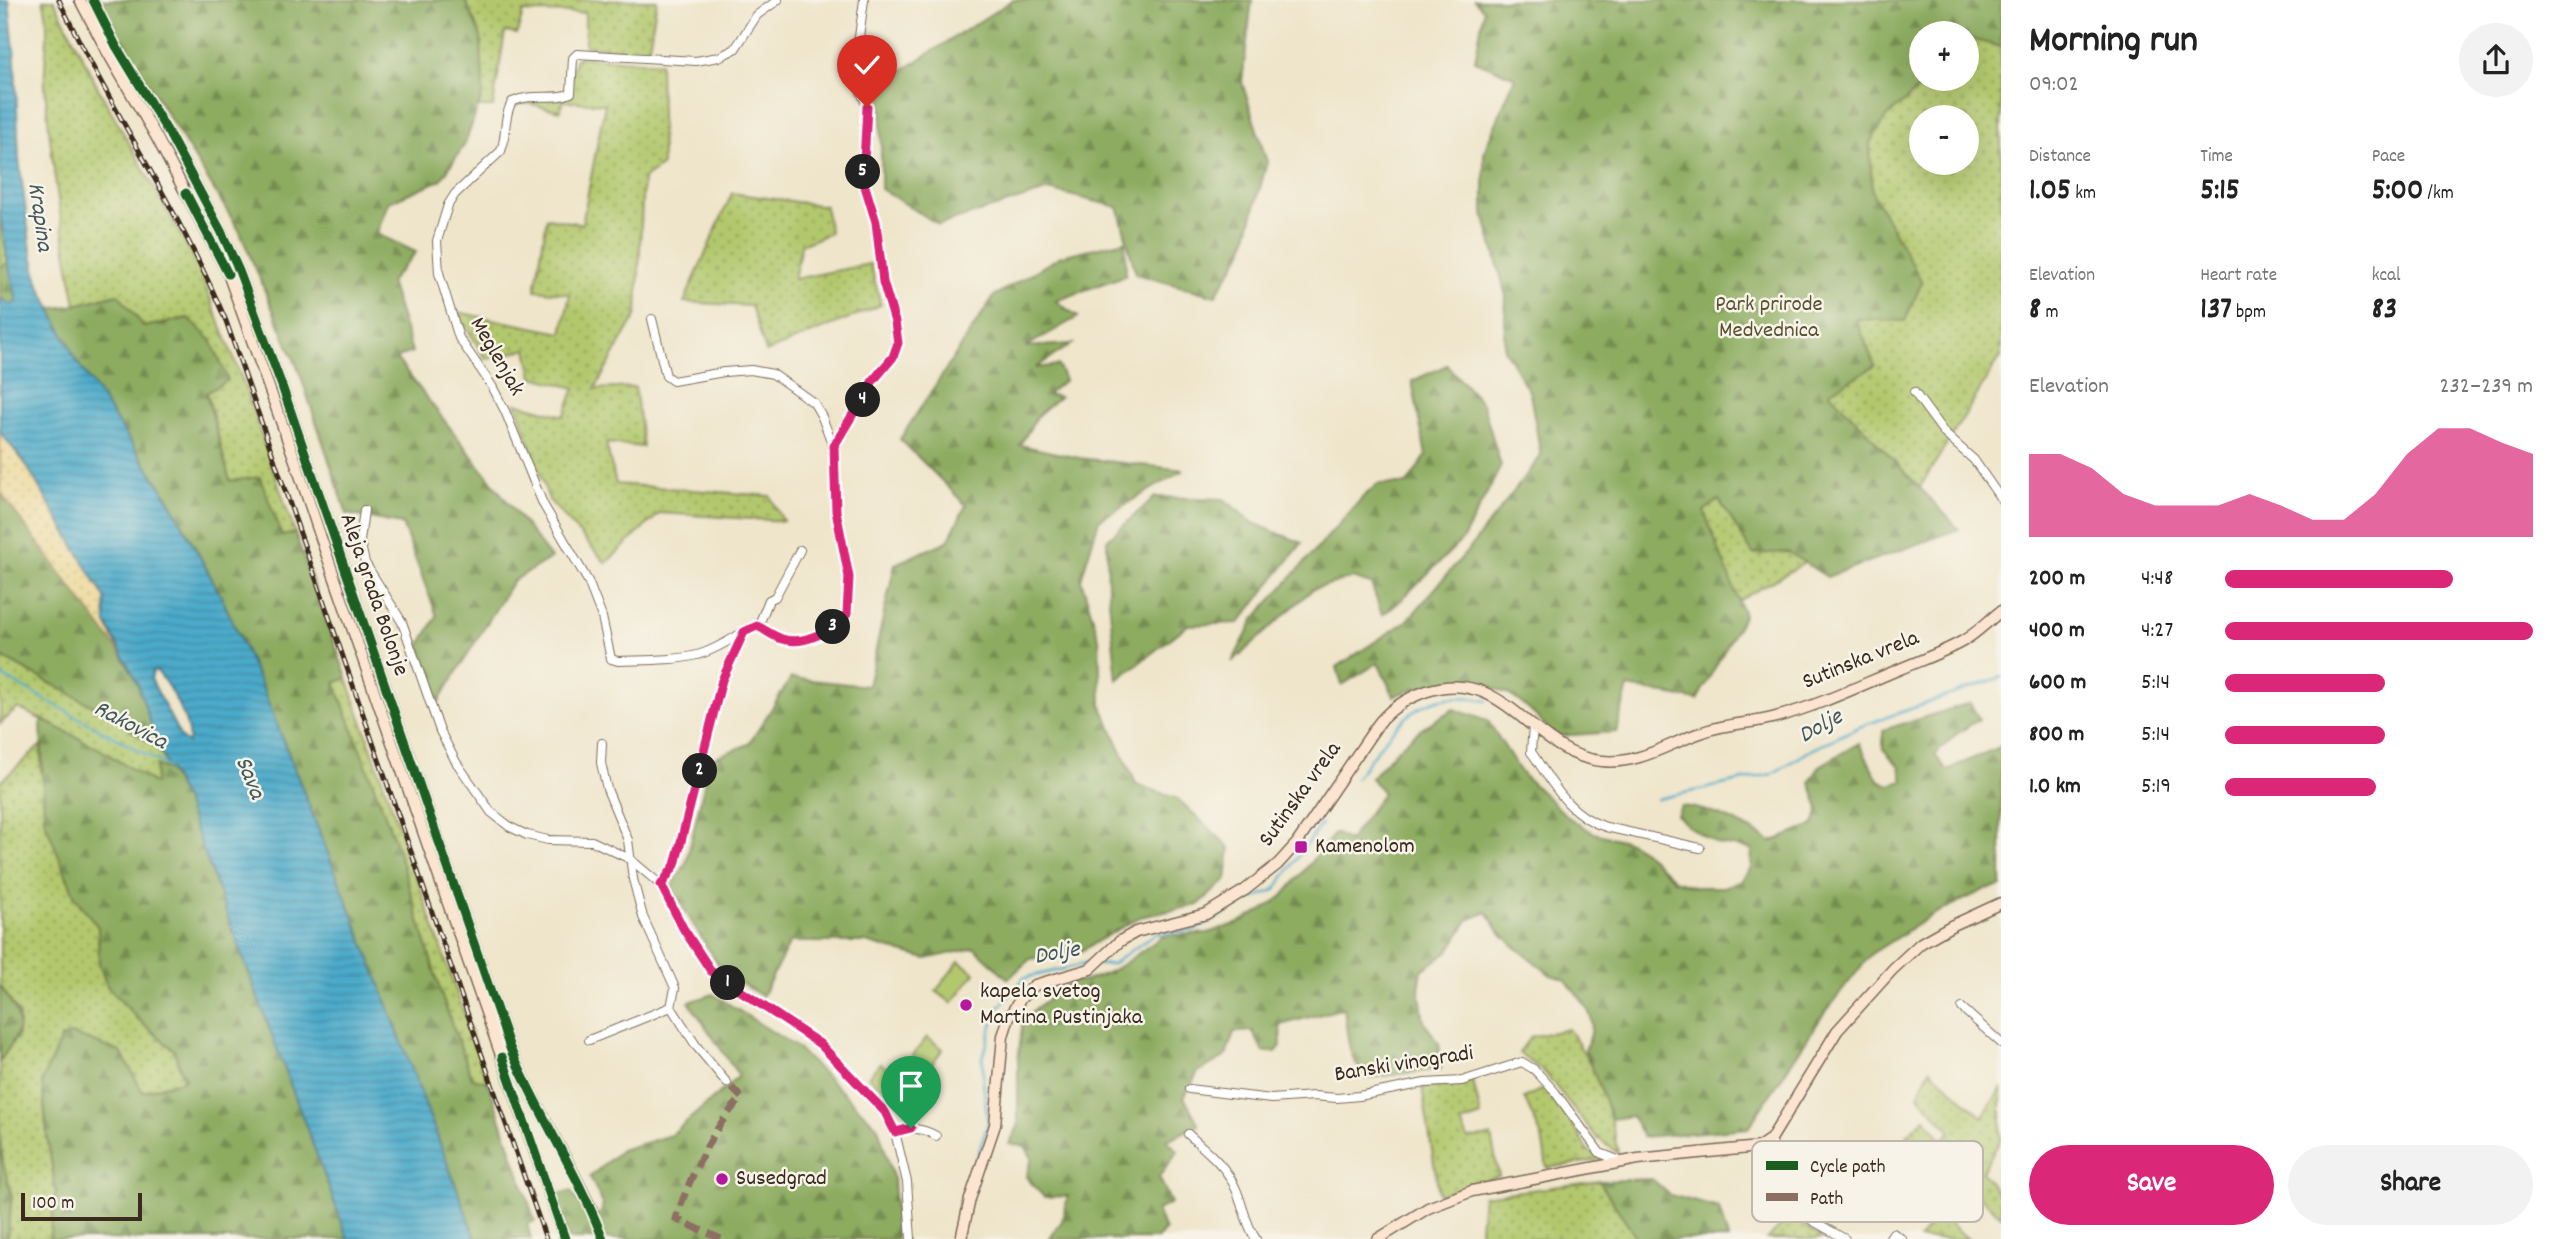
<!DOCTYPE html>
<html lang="en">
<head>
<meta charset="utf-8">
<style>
	:root { --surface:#fff; --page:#f2f2f2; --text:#222; --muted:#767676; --accent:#db2777 }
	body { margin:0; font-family:Dekko,sans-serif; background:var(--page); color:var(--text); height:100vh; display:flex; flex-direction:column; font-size:26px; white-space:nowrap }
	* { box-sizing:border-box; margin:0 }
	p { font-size:23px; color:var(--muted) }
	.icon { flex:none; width:38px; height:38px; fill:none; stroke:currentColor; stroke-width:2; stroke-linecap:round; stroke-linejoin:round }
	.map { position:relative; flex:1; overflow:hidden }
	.panel { display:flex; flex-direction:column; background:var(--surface); width:560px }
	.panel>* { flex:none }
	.fabs { position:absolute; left:1909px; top:21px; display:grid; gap:14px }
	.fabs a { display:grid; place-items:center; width:70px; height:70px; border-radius:50%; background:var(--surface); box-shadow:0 7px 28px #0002; font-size:35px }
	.scale { position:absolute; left:21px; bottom:18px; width:121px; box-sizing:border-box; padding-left:7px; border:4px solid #3b2a1e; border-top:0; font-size:19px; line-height:24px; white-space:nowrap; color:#3b2a1e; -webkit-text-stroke:5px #f7f3e8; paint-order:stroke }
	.pin { position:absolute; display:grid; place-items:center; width:60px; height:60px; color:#fff; margin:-72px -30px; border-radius:50% 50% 50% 0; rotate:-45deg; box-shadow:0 0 7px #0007 }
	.pin .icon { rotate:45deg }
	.km { position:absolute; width:35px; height:35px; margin:-18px; border-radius:50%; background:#222; color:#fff; font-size:19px; line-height:35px; text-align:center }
	.round { display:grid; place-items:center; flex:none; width:74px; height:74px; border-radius:37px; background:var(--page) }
	.headline { display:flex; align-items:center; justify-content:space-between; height:119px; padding:0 28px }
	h1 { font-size:38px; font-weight:700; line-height:52px }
	.metrics { display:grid; grid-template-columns:repeat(3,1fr); gap:10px; height:119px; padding:7px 28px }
	.metrics div { display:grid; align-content:center }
	.metrics b { font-size:30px; font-weight:700 }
	.metrics small { font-size:19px; font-weight:400 }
	.metrics p { font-size:19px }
	.chart { height:196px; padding:14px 28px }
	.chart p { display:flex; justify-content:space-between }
	.chart svg { width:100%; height:126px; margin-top:7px; fill:var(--accent); opacity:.7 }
	.button { display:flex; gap:14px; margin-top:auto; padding:14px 28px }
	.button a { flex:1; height:80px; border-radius:42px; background:var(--accent); color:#fff; font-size:28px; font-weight:700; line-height:80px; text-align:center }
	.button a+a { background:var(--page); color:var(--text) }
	ul { padding:0 28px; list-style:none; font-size:23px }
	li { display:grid; grid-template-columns:112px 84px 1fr; align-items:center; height:52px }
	li i { height:18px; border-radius:9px; background:var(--accent) }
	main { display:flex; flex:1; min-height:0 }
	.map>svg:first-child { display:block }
</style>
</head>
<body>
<main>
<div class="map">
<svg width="2001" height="1239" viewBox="0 0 2001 1239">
	<defs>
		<pattern id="grass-dots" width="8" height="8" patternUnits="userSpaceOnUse" patternTransform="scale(1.75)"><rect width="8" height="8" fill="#b2c86d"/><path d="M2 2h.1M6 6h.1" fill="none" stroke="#92a359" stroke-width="1.8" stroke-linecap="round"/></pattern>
		<pattern id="forest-firs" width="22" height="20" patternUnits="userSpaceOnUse" patternTransform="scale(1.75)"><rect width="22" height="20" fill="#8dac60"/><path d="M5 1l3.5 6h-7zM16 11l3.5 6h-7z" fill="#748c4f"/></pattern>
		<pattern id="sand-dots" width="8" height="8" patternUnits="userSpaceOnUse" patternTransform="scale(1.75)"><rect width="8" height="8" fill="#eeda9e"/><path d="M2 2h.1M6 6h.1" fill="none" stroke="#cdbb88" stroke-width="1.8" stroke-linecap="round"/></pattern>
		<pattern id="water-rules" width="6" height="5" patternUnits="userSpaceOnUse" patternTransform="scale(1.75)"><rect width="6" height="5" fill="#4caaca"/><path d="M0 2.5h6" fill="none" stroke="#408ba3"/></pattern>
	</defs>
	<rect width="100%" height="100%" fill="#f7f3e8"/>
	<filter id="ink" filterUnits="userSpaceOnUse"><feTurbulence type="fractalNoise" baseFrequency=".0143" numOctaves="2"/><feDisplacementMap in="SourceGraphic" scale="14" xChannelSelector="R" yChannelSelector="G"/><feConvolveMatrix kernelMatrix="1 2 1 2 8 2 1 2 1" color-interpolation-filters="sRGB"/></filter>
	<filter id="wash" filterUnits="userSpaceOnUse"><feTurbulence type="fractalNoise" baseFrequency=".00686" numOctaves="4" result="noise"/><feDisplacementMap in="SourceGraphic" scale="28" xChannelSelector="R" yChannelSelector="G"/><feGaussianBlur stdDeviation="1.57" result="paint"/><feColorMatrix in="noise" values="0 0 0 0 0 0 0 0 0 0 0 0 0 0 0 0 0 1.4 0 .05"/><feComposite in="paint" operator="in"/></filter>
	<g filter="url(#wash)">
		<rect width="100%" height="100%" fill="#efe5ca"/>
		<g fill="url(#grass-dots)" stroke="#767946" stroke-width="2" fill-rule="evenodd">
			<path d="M43,0h11l44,88 97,172 49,124 51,149 -12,4 -53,-55 -42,-164 -44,9 -26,-33 -42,11c-14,-72 -25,-145 -31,-219 -2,-28 7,-58 -2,-86z"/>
			<polygon points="465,0 657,0 648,52 585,46 585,13 523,12 517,34 505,32 493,107 478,107 483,92 481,37"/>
			<path d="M1533,0h468v356l-90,146 -220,126zM1922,33h45v46h-45zM1922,117h45v46h-45z"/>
			<polygon points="578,57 660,63 662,165 643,179 637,314 595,389 635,387 643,447 606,443 616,484 770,496 783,521 660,513 606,563 549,500 516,403 564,416 575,388 533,377 527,349 486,359 457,312 562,333 570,294 535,290 547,218 582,224 605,104 563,101 560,111 531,104 516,104 535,98 565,98 575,61"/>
			<polygon points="732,193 825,206 830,233 801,245 794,279 870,264 881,305 766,352 751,306 684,302"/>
			<polygon points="0,215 8,263 0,268"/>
			<polygon points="0,656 108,714 159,749 169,770 156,766 156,784 96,747 18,708 0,724"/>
			<polygon points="347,678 488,1082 472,1078 442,997 397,847 335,682"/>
			<polygon points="41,745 41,772 64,868 75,897 98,927 99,964 107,986 139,1020 174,1050 184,1080 143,1092 42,1081 47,1135 56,1192 49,1239 7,1239 12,1196 3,1163 0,1138 0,1061 18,1035 19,1014 0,985 0,782"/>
			<path d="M1568,1029c27,35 42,80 50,124l-21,-15 -52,-65 -26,-20 11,-16z"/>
			<polygon points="1930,1069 1982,1117 2001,1089 2001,1139 1982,1172 2001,1197 2001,1216 1907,1134 1925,1118 1942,1140 1951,1132 1918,1095"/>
			<polygon points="1473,1081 1481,1116 1461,1123 1468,1139 1491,1136 1499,1176 1439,1195 1422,1087 1454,1086"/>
			<polygon points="1546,1087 1567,1115 1588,1151 1606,1159 1547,1168 1542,1137 1524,1098"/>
			<polygon points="1599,1181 1637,1239 1479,1239 1483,1196"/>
			<polygon points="1938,1213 1968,1239 1919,1239"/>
			<polygon points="1791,1217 1823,1239 1767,1239"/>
		</g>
		<g fill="url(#forest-firs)" stroke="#646b3f" stroke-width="2">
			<polygon points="100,0 465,0 481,37 483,92 465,144 441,180 388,202 377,234 416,252 390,282 412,352 396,358 551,558 513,581 439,701 420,645 437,616 402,524 347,514 299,371 239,230 113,27"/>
			<polygon points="1013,0 1252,0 1242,82 1267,162 1243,251 1215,296 1136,274 1118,207 1049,190 939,225 881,189 881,84"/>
			<path d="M1474,0h527v47l-34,-9v-5h-45v46h9l-45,38 -16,26 2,49 50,90 -17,39 -49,-2 19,47 -46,26 130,137 -132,48 -39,-25 -35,2 -34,-54 -15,11 40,104 -47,85 -69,-13 -12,45 -60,4c-13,-12 -34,-36 -50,-43 -36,-16 -77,-11 -112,3l-16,-33 -36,22 -5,-18 71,-47 62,-72 71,-92 -11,-63 -26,-44 2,-53 -22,-82v-62l31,-75 -40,-16 9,-51z"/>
			<polygon points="1125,241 1126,275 1056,301 1078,317 1025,347 1072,344 1035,368 1058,365 1065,380 1048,394 1059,397 1038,415 1020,445 1079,458 1184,470 1099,520 1081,579 1099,638 1101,705 1136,784 1178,799 1230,848 1226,880 1198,905 1140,917 1079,952 1030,959 1008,979 975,948 926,959 866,942 790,942 762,996 722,971 671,888 686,863 710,759 749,744 791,678 868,686 895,564 948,541 966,505 900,439 994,296 1061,256"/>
			<polygon points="8,263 17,302 11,306 0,298 0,268"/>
			<polygon points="118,294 144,327 188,318 211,340 228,380 206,393 230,481 260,477 282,536 295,533 347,678 335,683 397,847 442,997 472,1078 488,1082 535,1221 527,1224 531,1239 476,1239 379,982 262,687 220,594 170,500 75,359 49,309 76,305"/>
			<polygon points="1447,365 1483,405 1501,466 1463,539 1397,604 1382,615 1371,584 1352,578 1313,589 1232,662 1255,618 1364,496 1378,484 1407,484 1426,456 1412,381"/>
			<polygon points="0,492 122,655 137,682 159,749 108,714 0,656"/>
			<polygon points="1155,497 1224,499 1253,523 1302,543 1239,623 1188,625 1117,680 1108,589 1107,540"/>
			<path d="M1970,703l9,16 -25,17 -19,19 12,15 54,-24v140l-15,3 -52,25 -63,40 -50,64 -73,110 -105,9 -11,-21 -20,3 -27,-69c17,-34 0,-44 -20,-71l-14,-4 -38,-30 -15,-15 -11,-18 -19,8 -20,32 -26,18 -3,18 5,34 15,21 2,26 -75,9c-20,-24 -18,-42 -22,-70l-64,17 1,21 -5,6h-13l-10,-21 -19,1 -8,24 -28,16 -14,25 15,28 -32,15 11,11 -19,26 12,26 -14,7 8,21 -8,8h-108l13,-18 6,-25 -24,1 -18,-20 6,-19 -7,-12 -16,-2 9,-17v-66l5,-43 48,-36 14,-1 22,-8 15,-8 41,-29 45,-3 28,-9 27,-14 20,-14 52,-63 14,8 34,-48 -12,-15c28,-33 45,-48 83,-69l34,12 34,53 46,43 26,16 35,9 15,9 30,29 22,7h27l18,-6 10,-13 1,-19 -34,-5 -29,-17 -12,-12 4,-9c29,2 67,20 90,36l43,-17 5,-16 -9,-27 10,-16 39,-23 19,37 11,5 14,-4 -3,-14 -17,-18v-19z"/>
			<polygon points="41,719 96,747 155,784 156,765 169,770 184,799 348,1239 49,1239 56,1192 47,1135 42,1081 61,1038 72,1034 121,1052 143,1092 184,1080 174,1050 139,1020 107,986 99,964 98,927 75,897 44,819"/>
			<path d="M0,985c24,38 26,38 0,76z"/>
			<polygon points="713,994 796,1047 878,1127 893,1177 897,1239 569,1239 554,1195 571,1191 586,1214 593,1217 601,1213 603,1204 590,1177 621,1150 671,1135 739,1076 689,1002"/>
			<polygon points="0,1138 3,1163 12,1196 7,1239 0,1239"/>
			<polygon points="1652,1179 1670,1195 1719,1208 1728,1239 1637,1239 1599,1181"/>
		</g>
		<polygon fill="url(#sand-dots)" stroke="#94825e" stroke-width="2" points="0,432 25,463 105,598 106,623 122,655 0,492"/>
		<g fill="#b2c86d" stroke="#767946" stroke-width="2">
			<polygon points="959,961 975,973 952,1003 936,991"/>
			<polygon points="927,1037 943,1049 917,1083 901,1071"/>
			<polygon points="880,1063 911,1088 899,1103 868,1077"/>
		</g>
		<path fill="url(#water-rules)" stroke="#446a74" stroke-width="2" fill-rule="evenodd" d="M0,0h9l6,59 4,100 12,91 7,32 37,76 94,142 51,94 42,93 117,295 97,257h-128l-164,-440 -25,-50 -22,-67 -31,-59 -1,-25 -80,-135 -25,-31v-134l11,7 6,-4 -9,-38 -8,-48zM153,671h4c13,16 35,53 31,72l-7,-5 -30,-59z"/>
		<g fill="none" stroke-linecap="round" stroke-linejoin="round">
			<g stroke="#4caaca" stroke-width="2.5">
				<polyline points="0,675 169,767"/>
				<path d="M1356,778c36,-48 63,-95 131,-77"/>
				<polyline points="1657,799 1772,774 1811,750 1859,727 2001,677"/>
				<polyline points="1099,965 1112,964 1155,934 1195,930 1251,899 1275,890 1321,824"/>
				<polyline points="954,1239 966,1193 988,1123 983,1082 983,1058 996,1011 1024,978 1089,963"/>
			</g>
		</g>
	</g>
	<g filter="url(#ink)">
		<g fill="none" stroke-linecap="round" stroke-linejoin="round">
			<polyline stroke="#cbc0a8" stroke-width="10" stroke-dasharray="10 5" stroke-linecap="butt" points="593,1213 603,1239"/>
			<defs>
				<g id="street">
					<path d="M778,0l-21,15 -22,34 -16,8 -23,4 -119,-7 -4,4 -2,35c-17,8 -38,-1 -59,9 -9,15 -5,33 -11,49l-46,43 -7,11 -11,36 2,32 20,65 33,48 13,25 38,93 45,77 14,36 9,42 7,2c27,-1 54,0 79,-6 20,-5 38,-19 56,-28 10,0 15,7 24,11 24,9 54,-6 70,-24l2,-37 -13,-66 -3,-65 39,-64 21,-25 5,-14 -3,-21 -13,-40 -6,-60 -13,-42 4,-73 -13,-33 10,-74"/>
					<polyline points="652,319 666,376 673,381 724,372 751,370 773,374 814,403 822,417 833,446"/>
					<polyline points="1914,392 1945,434 1974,460 2001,499"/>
					<polyline points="364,510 360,541 365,563 402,622 440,731 456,762 491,812 510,827 527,835 548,840 592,841 630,859 661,885 683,928 711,971 820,1044 885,1113 895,1132 907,1182 911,1239"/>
					<polyline points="758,627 769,600 775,597 800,550"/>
					<path d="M1533,726l-2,26 3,4c20,30 36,60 72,71l94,21"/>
					<polyline points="602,743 601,763 607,789 628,840 633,879 643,917 675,988 671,1007 697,1047 727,1083"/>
					<polyline points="661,885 675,865 722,680 744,632"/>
					<polyline points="1962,1008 2001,1043"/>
					<polyline points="589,1040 671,1007"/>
					<polyline points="1189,1089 1271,1099 1314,1096 1337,1098 1359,1096 1425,1083 1462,1081 1522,1062 1535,1070 1555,1092 1600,1153 1623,1162"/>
					<path d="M895,1132c16,-4 26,-5 41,4"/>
					<path d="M1188,1134c16,15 35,29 45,49 10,18 11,39 23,56"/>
					<polyline points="1771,1139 1791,1197 1801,1214 1845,1239"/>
					<polyline points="1889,1239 1893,1233 1902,1239"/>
				</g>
				<g id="secondary">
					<polyline points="80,0 107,51 157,138 229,276 296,463 325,550 565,1239"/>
					<path d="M93,0l23,46 52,86 53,99 18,40 43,115 228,662c24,57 58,109 83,165"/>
					<path d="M961,1239l9,-40 25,-74 8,-89 6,-19 12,-19 14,-13 55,-16 30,-28 16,-9 70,-18 39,-24 33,-26 19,-21 79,-116c12,-17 31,-29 51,-36 79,-26 105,64 175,70 37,4 67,-18 101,-29 23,-9 49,-8 73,-15 42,-11 83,-31 124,-48 21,-9 44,-17 63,-28 14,-8 25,-20 38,-30"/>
					<polyline points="1378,1239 1428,1208 1472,1191 1638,1159 1759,1147 1771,1139 1837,1031 1893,969 1921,943 1951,926 2001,903"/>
				</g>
			</defs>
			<use href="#street" stroke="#7a6b5a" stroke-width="10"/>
			<use href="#secondary" stroke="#7a6b5a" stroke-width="13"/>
			<use href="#street" stroke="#fff" stroke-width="8"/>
			<use href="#secondary" stroke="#fce5d0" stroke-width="10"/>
			<defs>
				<path id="rail" d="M59,0c51,109 120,209 167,321l320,918"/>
			</defs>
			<use href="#rail" stroke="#3b2a1e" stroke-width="5"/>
			<use href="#rail" stroke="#f7f3e8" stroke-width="2.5" stroke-dasharray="8" stroke-linecap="butt"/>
			<path stroke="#8d6e63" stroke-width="7" stroke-dasharray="14 7" stroke-linecap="butt" d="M721,1239l-45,-20c12,-37 37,-94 66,-121l-15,-15"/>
			<defs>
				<g id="cycleway">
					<path d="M93,0l23,46 52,86 53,99 18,40 43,115 228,662c28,66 68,125 93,191"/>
					<polyline points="186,193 228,274"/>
					<polyline points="502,1057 565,1239"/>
				</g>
			</defs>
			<use href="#cycleway" stroke="#f7f3e8" stroke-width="13"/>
			<use href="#cycleway" stroke="#1b5e20" stroke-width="9"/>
		</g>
	</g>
	<g fill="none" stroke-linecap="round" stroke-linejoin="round" filter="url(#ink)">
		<defs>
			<path id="route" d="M867,107l-4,73 13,42 7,60 12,40 3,21 -5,14 -21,25 -38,64 2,65 13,66 -2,37c-15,16 -42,32 -65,25 -10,-3 -16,-9 -25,-13l-13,6 -22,48 -47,185 -14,20 22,43 28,43 109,73 65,68 10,20 16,-4"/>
		</defs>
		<use href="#route" stroke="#fff" stroke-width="14"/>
		<use href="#route" stroke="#db2777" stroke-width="9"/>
	</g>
	<g fill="#b5179e" stroke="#f7f3e8" stroke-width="2.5">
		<rect x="1294" y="840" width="14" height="14" rx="3.5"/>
		<circle cx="966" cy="1005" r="7"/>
		<circle cx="722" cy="1179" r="7"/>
	</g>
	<g text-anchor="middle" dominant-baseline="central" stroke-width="5" stroke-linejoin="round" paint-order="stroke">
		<g font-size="23" fill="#595232" stroke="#f7f3e8">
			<text x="1769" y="305">Park prirode<tspan x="1769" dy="26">Medvednica</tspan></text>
		</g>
		<g font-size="23" fill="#3b2a1e" stroke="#f7f3e8">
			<text transform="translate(496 357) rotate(60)">Meglenjak</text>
			<text transform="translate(373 595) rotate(71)">Aleja grada Bolonje</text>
			<text transform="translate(1861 661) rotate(-22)">Sutinska vrela</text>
			<text transform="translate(1301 795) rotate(-54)">Sutinska vrela</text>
			<text transform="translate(1404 1065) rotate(-9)">Banski vinogradi</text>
		</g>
		<g font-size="23" fill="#3b2a1e" stroke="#f7f3e8" text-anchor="start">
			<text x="1315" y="847">Kamenolom</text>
			<text x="980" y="992">kapela svetog<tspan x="980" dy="26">Martina Pustinjaka</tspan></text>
			<text x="736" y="1179">Susedgrad</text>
		</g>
		<g font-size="24" font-style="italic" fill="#41575a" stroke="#f7f3e8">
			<text transform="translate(39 217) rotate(82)">Krapina</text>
			<text transform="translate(130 726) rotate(28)">Rakovica</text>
			<text transform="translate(1821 727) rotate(-29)">Dolje</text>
			<text transform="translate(249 778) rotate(68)">Sava</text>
			<text transform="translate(1057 954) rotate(-10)">Dolje</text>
		</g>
	</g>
	<rect x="1752" y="1141" width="231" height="81" rx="10" fill="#f7f3e8" stroke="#bfb7ab" stroke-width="2"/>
	<rect x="1766" y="1161" width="32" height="9" fill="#1b5e20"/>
	<rect x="1766" y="1193" width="32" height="8" fill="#8d6e63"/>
	<g font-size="19" fill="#3b2a1e">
		<text x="1810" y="1172">Cycle path</text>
		<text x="1810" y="1204">Path</text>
	</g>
</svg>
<div class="fabs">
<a>+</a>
<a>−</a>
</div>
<div class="scale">100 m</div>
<div class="pin" style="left:911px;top:1128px;background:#1e9e55"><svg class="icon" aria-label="arrive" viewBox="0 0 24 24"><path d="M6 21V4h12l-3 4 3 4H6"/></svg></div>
<div class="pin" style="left:867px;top:107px;background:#d93025"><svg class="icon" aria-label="check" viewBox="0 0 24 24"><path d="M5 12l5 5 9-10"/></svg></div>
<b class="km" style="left:728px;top:983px">1</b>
<b class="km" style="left:700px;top:771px">2</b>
<b class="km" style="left:833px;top:627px">3</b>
<b class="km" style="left:863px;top:400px">4</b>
<b class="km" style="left:863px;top:172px">5</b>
</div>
<section class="panel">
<div class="headline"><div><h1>Morning run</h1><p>09:02</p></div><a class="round"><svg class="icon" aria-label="share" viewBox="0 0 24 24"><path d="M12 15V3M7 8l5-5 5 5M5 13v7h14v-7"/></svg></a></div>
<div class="metrics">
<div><p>Distance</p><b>1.05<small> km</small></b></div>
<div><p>Time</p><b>5:15</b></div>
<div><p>Pace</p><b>5:00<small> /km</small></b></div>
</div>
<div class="metrics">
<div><p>Elevation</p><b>8<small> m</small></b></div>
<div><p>Heart rate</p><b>137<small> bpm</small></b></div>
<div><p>kcal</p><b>83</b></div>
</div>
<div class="chart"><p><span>Elevation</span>232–239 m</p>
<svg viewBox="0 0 160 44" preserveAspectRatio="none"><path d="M0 44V15L10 15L20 20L30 29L40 33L50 33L60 33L70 29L80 33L90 38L100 38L110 29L120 15L130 6L140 6L150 11L160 15V44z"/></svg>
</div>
<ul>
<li><b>200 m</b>4:48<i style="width:74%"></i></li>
<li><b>400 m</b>4:27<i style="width:100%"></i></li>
<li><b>600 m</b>5:14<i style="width:52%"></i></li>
<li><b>800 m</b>5:14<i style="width:52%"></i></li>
<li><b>1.0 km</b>5:19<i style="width:49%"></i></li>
</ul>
<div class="button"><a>Save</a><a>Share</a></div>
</section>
</main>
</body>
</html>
